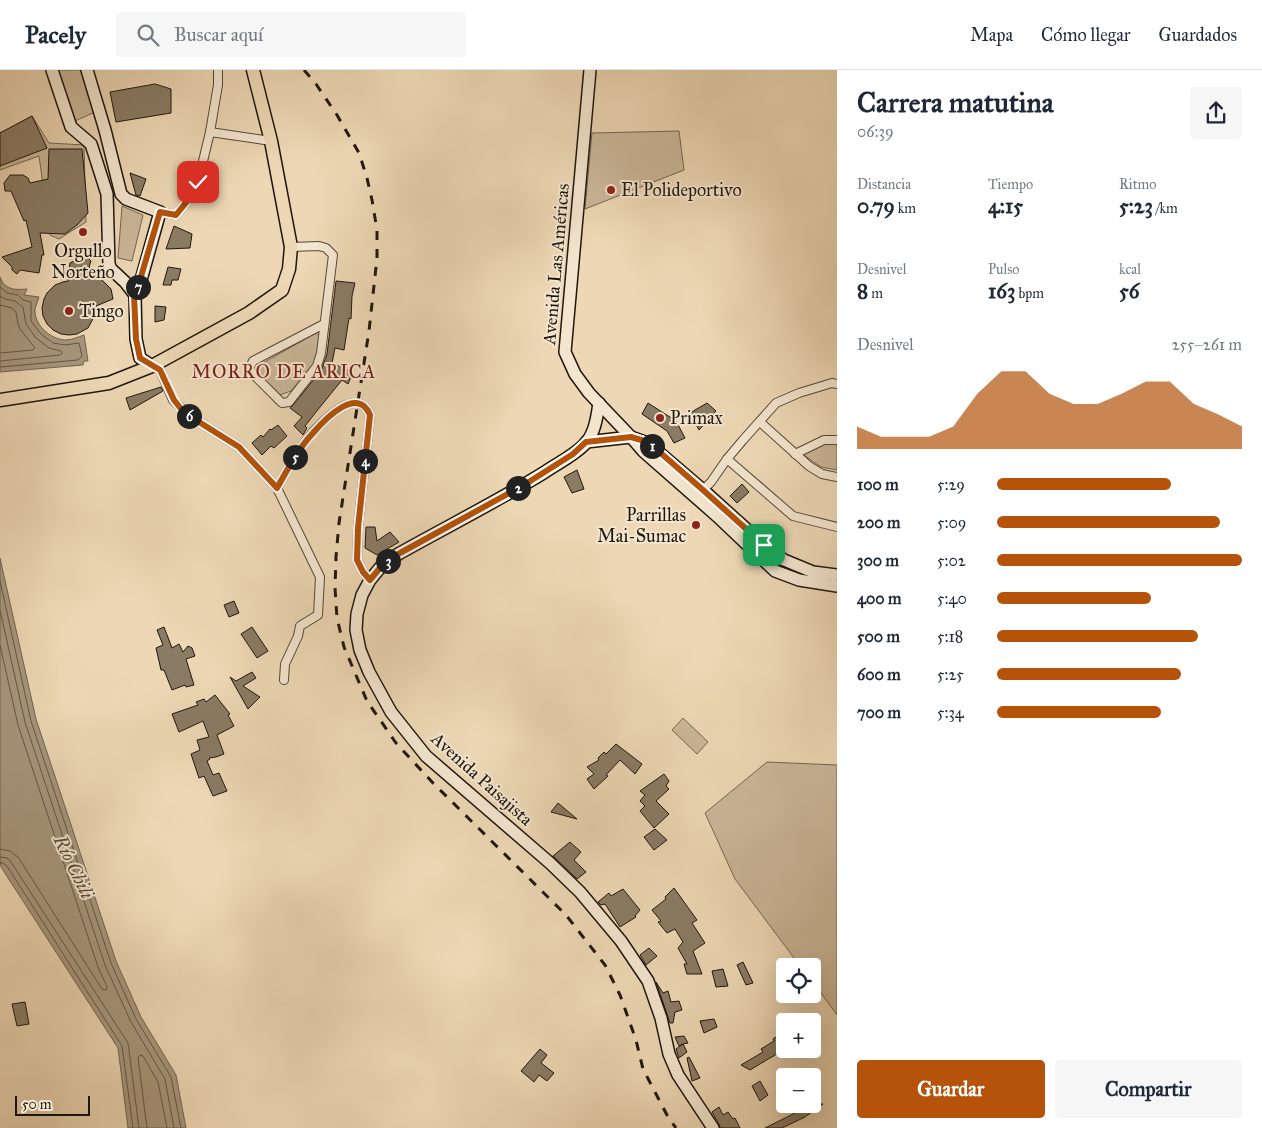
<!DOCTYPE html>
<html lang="es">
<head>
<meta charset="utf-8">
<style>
	:root { --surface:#fff; --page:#f6f6f7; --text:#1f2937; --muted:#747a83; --line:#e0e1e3; --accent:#b45309 }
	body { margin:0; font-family:"IM FELL Great Primer",serif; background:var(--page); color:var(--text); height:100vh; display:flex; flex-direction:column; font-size:19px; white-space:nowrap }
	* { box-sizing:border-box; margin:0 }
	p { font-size:16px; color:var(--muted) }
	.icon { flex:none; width:28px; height:28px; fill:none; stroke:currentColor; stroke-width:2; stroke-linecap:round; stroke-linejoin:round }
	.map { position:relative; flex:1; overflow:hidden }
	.side { display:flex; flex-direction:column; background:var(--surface); width:425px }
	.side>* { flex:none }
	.buttons { position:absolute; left:776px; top:888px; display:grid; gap:10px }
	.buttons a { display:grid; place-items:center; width:45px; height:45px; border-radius:5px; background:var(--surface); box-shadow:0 5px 20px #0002; font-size:25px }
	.scale { position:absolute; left:15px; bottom:12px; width:75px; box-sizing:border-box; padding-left:5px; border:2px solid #1f170e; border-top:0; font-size:14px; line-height:18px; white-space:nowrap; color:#1f170e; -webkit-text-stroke:4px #f3e5ce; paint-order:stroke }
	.pin { position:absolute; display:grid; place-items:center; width:42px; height:42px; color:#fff; margin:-21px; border-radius:10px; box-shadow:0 2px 8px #0006 }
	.km { position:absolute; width:25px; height:25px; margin:-12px; border-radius:50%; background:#222; color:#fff; font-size:14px; line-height:25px; text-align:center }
	.round { display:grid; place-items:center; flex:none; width:52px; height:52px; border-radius:5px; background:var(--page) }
	.head { display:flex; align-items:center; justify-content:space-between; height:85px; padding:0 20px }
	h1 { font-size:28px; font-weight:700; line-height:38px }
	.metrics { display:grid; grid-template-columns:repeat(3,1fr); gap:8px; height:85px; padding:5px 20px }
	.metrics div { display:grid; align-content:center }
	.metrics b { font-size:21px; font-weight:700 }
	.metrics small { font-size:14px; font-weight:400 }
	.metrics p { font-size:14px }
	.chart { height:140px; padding:10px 20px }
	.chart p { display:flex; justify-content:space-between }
	.chart svg { width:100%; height:90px; margin-top:5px; fill:var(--accent); opacity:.7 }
	.action { display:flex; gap:10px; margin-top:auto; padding:10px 20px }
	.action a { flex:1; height:58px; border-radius:5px; background:var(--accent); color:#fff; font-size:20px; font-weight:700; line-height:58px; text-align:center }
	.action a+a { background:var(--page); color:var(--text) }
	ul { padding:0 20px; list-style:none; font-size:16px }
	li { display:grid; grid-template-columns:80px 60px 1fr; align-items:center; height:38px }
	li i { height:12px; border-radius:6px; background:var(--accent) }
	header { display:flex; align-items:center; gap:30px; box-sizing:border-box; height:70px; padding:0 25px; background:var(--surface); border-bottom:1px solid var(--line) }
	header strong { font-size:24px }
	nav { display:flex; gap:28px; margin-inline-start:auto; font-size:18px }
	.search { width:350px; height:45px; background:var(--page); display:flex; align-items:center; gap:12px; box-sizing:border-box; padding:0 18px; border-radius:5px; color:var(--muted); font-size:19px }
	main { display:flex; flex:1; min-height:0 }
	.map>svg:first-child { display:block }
</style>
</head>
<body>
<header>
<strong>Pacely</strong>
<div class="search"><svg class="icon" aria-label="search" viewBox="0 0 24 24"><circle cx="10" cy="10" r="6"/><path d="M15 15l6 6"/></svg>Buscar aquí</div>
<nav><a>Mapa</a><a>Cómo llegar</a><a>Guardados</a></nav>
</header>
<main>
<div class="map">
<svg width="837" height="1058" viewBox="0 0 837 1058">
	<rect width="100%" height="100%" fill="#edd7b4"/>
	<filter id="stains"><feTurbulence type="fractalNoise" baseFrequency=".004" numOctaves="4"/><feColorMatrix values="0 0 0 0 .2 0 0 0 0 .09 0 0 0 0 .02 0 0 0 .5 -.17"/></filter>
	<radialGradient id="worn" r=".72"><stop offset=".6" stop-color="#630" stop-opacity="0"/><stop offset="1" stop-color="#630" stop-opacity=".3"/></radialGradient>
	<g fill="#cab698" stroke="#746653">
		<polygon points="58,0 82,0 95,42 75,51"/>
		<polygon points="32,46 49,73 84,75 86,152 59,169 50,165 39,86 0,100 0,63"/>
		<polygon points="679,61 684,100 585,139 592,63"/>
		<polygon points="122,136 143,145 132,191 118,188"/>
		<path d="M316,263l4,4 -5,25 -24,29 -11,4c-9,-9 -24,-18 -19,-31z"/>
		<polygon points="825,373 837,375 837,400 821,397 801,383"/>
		<polygon points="683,648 708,672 697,684 672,660"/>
		<polygon points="767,692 837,695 837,945 813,912 812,896 800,896 735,809 705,743"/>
	</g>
	<g fill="#a7967c" stroke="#716350">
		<path d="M0,207c5,13 14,13 27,12l-3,6 15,2c-1,4 -3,8 -4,12 -1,16 15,30 30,31 7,0 13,-3 19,-5l4,26h-4l-1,4 -83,7z"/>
		<polygon points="0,488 36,649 116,891 141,947 176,1005 186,1058 128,1058 118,978 1,797 0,789"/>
	</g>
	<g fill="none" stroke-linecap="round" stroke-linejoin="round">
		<g stroke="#635645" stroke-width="1">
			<polyline points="0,217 7,223 18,225 23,230 31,232 31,251 41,264 53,273 65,275 79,273 82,286 78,290 0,297"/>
			<polyline points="0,226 5,229 15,231 23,237 26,254 35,267 49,278 61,281 62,283 60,285 0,291"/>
			<polyline points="0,235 12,238 16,242 18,254 20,259 35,278 33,280 0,283"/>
			<polyline points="0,511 31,651 111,893 136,949 171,1007 181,1058"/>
			<polyline points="0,540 25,652 105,895 131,952 165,1009 174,1058"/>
			<polyline points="0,575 18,655 98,897 107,917 106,920 102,919 18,787 10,781 0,779"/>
			<polyline points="0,787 7,788 11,792 128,973 139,1058"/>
			<polyline points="0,793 3,793 7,796 122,976 133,1058"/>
			<polyline points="147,1058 138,988 140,985 143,986 158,1012 167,1058"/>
		</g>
	</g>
	<g fill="#8a7b64" stroke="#1f170e">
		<polygon points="155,14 171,19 171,43 116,52 110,22"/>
		<polygon points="32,46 47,78 0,96 0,63"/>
		<polygon points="49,79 82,79 88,143 77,155 65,164 40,163 44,185 42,185 39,203 20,200 17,204 12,200 12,197 2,187 32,177 26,150 24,151 11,121 5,121 4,113 10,105 23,105 28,108 30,113 48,109"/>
		<polygon points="130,103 146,109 140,126 136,125"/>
		<polygon points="174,156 192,164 190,178 166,179"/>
		<polygon points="85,185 91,191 89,197 111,219 113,229 96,236 95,245 88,258 77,264 69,265 61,264 53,260 47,254 43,246 42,238 44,229 47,223 55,215 63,212 68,211 70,193"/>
		<polygon points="168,197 181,199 178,210 172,210 171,215 163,215"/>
		<polygon points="336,211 355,213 352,226 351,249 349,248 344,280 335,278 332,293 353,302 348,314 342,310 316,342 305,356 307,358 303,365 294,356 302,347 290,338 293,335 315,308 317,310 320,302 322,298 327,284"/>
		<polygon points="155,236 166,237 164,250 155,252"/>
		<polygon points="161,317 163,321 130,340 126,328"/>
		<polygon points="648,333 676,351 685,368 674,373 667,361 642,344"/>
		<polygon points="707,333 716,341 699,360 690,343"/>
		<polygon points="278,355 287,366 274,378 271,376 262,385 252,373 261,365 263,367 270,359 271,360"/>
		<polygon points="577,400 584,419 572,423 564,407"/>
		<polygon points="742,414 749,422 737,433 730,426"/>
		<polygon points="366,457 375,457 377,471 390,462 399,472 377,485 365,478"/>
		<polygon points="234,531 239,543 229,547 224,535"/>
		<polygon points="164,557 172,578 179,574 183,582 188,576 192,578 195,586 186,589 194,615 186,617 185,615 172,620 164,600 161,600 156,578 163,575 157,560"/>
		<polygon points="252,557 268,581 257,588 241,564"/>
		<polygon points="252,602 256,608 243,616 260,627 248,639 230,607 236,611"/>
		<polygon points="215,625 230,644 228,645 234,656 217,665 224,684 216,687 209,688 210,689 207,691 213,705 219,703 227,721 213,726 204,706 199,708 191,684 200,680 197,670 209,667 203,651 179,662 172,644 198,635 196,632 204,629 206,632"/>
		<polygon points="616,674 642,694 635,704 620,690 606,705 608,706 594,719 587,709 594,704 587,697 599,690 598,688 604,682 606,684"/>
		<polygon points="664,704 669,711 666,716 669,719 656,731 669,744 654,758 640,741 645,736 640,731 645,725 640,721"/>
		<polygon points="558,733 577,749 551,742"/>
		<polygon points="655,759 667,770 654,780 644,767"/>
		<polygon points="570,772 581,782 574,790 586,802 577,809 553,786"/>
		<polygon points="674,818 697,850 692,853 705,873 693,881 702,904 687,904 684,894 687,894 678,878 683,872 675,859 667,863 658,852 661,851 652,840 666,829 665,827"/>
		<polygon points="623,819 640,840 635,846 636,847 620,857 605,834 601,835 598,832 609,823 611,826"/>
		<polygon points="649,878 657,886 646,895 640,885"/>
		<polygon points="743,892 753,913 746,915 737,895"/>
		<polygon points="723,899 728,916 716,917 712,901"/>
		<polygon points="656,912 663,923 668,921 671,932 679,931 682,940 675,942 673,953 670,953"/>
		<polygon points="25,932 29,954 17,956 12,934"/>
		<polygon points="714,949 717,957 704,963 700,951"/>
		<polygon points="785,961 785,979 750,1000 741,995 763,982 761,979 774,971 773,969"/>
		<polygon points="684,966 688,973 683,974 687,982 679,988 676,979 683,974 679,976 675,967"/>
		<polygon points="540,979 547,985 541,993 554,1003 547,1011 539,1005 534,1012 521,1001"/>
		<polygon points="689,987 700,1008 692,1011 687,988"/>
		<polygon points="760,1011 768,1025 760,1031 752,1016"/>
		<polygon points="818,1032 819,1034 823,1034 805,1047 782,1058 765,1058 801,1040 797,1034 814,1034"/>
		<polygon points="719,1037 723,1045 728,1042 733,1049 735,1048 740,1058 720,1058 719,1054 712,1042"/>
	</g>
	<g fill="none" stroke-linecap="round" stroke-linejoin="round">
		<defs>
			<g id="street">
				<polyline points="210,62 271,71"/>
				<polyline points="160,142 176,145 188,130 198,112 210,62 218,15 218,0"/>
				<polyline points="291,177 319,176 326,178 333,185 321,283 317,296 289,332 282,333 251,302 250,297 253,291 324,254"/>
				<polyline points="152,296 160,300 173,330 182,339 191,347 239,377 277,418 320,507 318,545 300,556 298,566 285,594 284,610"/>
				<polyline points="760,352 809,396 822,404 837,407"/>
				<polyline points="795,384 824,370 837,370"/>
				<polyline points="727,389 793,446 837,457"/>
				<path d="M277,418c11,-19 21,-39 36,-56 12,-13 45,-47 57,-17l-12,113 -1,32 6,12 7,8"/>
				<polyline points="703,420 711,412 727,389 743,370 776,333 799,323 832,313 837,314"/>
			</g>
			<g id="secondary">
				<polyline points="52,0 71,57 91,74 107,124 109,194 111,199 125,212 135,225"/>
				<polyline points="87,0 105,60 121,124 126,129 160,142 141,210 135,225 136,269 140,288 152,296"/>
				<polyline points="590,0 565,282 575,304 589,323 631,367 643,381 717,446 775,501 799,510 837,516"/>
				<path d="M599,333c-2,14 -4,29 -13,40 -11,12 -28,20 -41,29 -47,29 -97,54 -145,81l-16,10 -14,17 -8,15 -5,19 -1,16 4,20 9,22 22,40 35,44 124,107 30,29 41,49 27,40 13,37 8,36 9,21 35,53"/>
				<polyline points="586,372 631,367 648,373 703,420 764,475 784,490 813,502 837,505"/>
			</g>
			<polyline id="primary" points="0,330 109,313 152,296 249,243 282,220 289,199 291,177 271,71 253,0"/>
		</defs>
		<use href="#street" stroke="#524738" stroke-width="10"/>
		<use href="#secondary" stroke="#1f170e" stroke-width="14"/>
		<use href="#primary" stroke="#1f170e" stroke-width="15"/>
		<use href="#street" stroke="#f3e5ce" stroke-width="8"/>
		<use href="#secondary" stroke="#f3e5ce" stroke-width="11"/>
		<use href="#primary" stroke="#edd7b4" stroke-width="12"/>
		<polyline stroke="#1f170e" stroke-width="3" stroke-dasharray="9 9" stroke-linecap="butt" points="304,0 316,14 337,45 359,83 367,108 372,130 377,160 377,188 369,261 339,453 336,487 335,518 337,548 344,577 367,631 396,673 433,713 566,845 605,895 620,925 636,970 643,999 668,1047 676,1058"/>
	</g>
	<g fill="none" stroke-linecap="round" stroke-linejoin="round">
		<defs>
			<path id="route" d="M198,112l-10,18 -12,15 -16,-3 -20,68 -6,15 2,44 4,19 20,12 14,30 8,10 9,7 48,30 38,41c11,-19 21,-39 36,-55 12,-14 45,-48 57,-18l-12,113 -1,32 6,12 7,8 14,-17 16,-10 124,-68 49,-31 13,-12 45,-5 17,5 55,48 61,55"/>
		</defs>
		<use href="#route" stroke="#fff" stroke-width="10"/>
		<use href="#route" stroke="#b45309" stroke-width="6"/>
	</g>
	<g fill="#8f2418" stroke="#f3e5ce" stroke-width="2">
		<circle cx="611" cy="120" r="5"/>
		<circle cx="83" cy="162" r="5"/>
		<circle cx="69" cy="241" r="5"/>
		<circle cx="660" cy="348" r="5"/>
		<circle cx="696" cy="455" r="5"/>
	</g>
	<g text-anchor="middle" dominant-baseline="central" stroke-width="4" stroke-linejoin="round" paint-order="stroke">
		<g font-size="18" fill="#1f170e" stroke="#f3e5ce" text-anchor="start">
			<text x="621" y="120">El Polideportivo</text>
			<text x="83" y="181" text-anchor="middle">Orgullo<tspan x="83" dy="21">Norteño</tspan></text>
			<text x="79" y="241">Tingo</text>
			<text x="670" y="348">Primax</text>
			<text x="686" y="445" text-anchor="end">Parrillas<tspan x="686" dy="21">Mai-Sumac</tspan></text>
		</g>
		<g font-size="18" fill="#1f170e" stroke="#f3e5ce">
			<text transform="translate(556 194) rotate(-85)">Avenida Las Américas</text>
			<text transform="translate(482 709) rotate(42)">Avenida Paisajista</text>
		</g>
		<g font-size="19" letter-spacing="1" fill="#7a1f14" stroke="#f3e5ce">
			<text x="284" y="301">MORRO DE ARICA</text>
		</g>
		<g font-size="19" font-style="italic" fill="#554a3a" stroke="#f3e5ce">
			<text transform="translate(74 797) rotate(64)">Río Chili</text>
		</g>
	</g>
	<rect width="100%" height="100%" filter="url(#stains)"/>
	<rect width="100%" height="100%" fill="url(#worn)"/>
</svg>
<div class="buttons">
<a><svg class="icon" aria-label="locate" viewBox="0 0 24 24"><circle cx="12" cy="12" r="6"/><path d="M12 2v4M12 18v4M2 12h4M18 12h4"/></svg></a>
<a>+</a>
<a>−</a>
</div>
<div class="scale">50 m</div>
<div class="pin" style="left:764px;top:475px;background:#1e9e55"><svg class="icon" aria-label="arrive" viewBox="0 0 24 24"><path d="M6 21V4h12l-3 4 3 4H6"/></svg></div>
<div class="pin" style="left:198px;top:112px;background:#d93025"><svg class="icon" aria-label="check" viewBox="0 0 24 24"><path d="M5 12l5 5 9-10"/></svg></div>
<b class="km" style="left:652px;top:376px">1</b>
<b class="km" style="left:518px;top:418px">2</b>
<b class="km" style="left:388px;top:491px">3</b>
<b class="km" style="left:365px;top:391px">4</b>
<b class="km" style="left:295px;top:387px">5</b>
<b class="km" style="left:189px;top:346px">6</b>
<b class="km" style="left:138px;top:217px">7</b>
</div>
<section class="side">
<div class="head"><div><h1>Carrera matutina</h1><p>06:39</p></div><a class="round"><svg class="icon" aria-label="share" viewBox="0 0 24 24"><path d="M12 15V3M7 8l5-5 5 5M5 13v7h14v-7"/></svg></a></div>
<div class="metrics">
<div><p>Distancia</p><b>0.79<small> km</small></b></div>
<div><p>Tiempo</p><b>4:15</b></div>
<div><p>Ritmo</p><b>5:23<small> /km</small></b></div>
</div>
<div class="metrics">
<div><p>Desnivel</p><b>8<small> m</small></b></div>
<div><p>Pulso</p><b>163<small> bpm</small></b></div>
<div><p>kcal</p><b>56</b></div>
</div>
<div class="chart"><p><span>Desnivel</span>255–261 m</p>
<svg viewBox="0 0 160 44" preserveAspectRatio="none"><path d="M0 44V33L10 38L20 38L30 38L40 33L50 17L60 6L70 6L80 17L90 22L100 22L110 17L120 11L130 11L140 22L150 27L160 33V44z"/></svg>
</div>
<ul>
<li><b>100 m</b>5:29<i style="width:71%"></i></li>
<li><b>200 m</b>5:09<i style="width:91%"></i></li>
<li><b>300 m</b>5:02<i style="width:100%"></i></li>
<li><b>400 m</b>5:40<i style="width:63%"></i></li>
<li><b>500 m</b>5:18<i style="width:82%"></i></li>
<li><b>600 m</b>5:25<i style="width:75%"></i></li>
<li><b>700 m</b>5:34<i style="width:67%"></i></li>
</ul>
<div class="action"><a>Guardar</a><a>Compartir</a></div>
</section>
</main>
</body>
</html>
